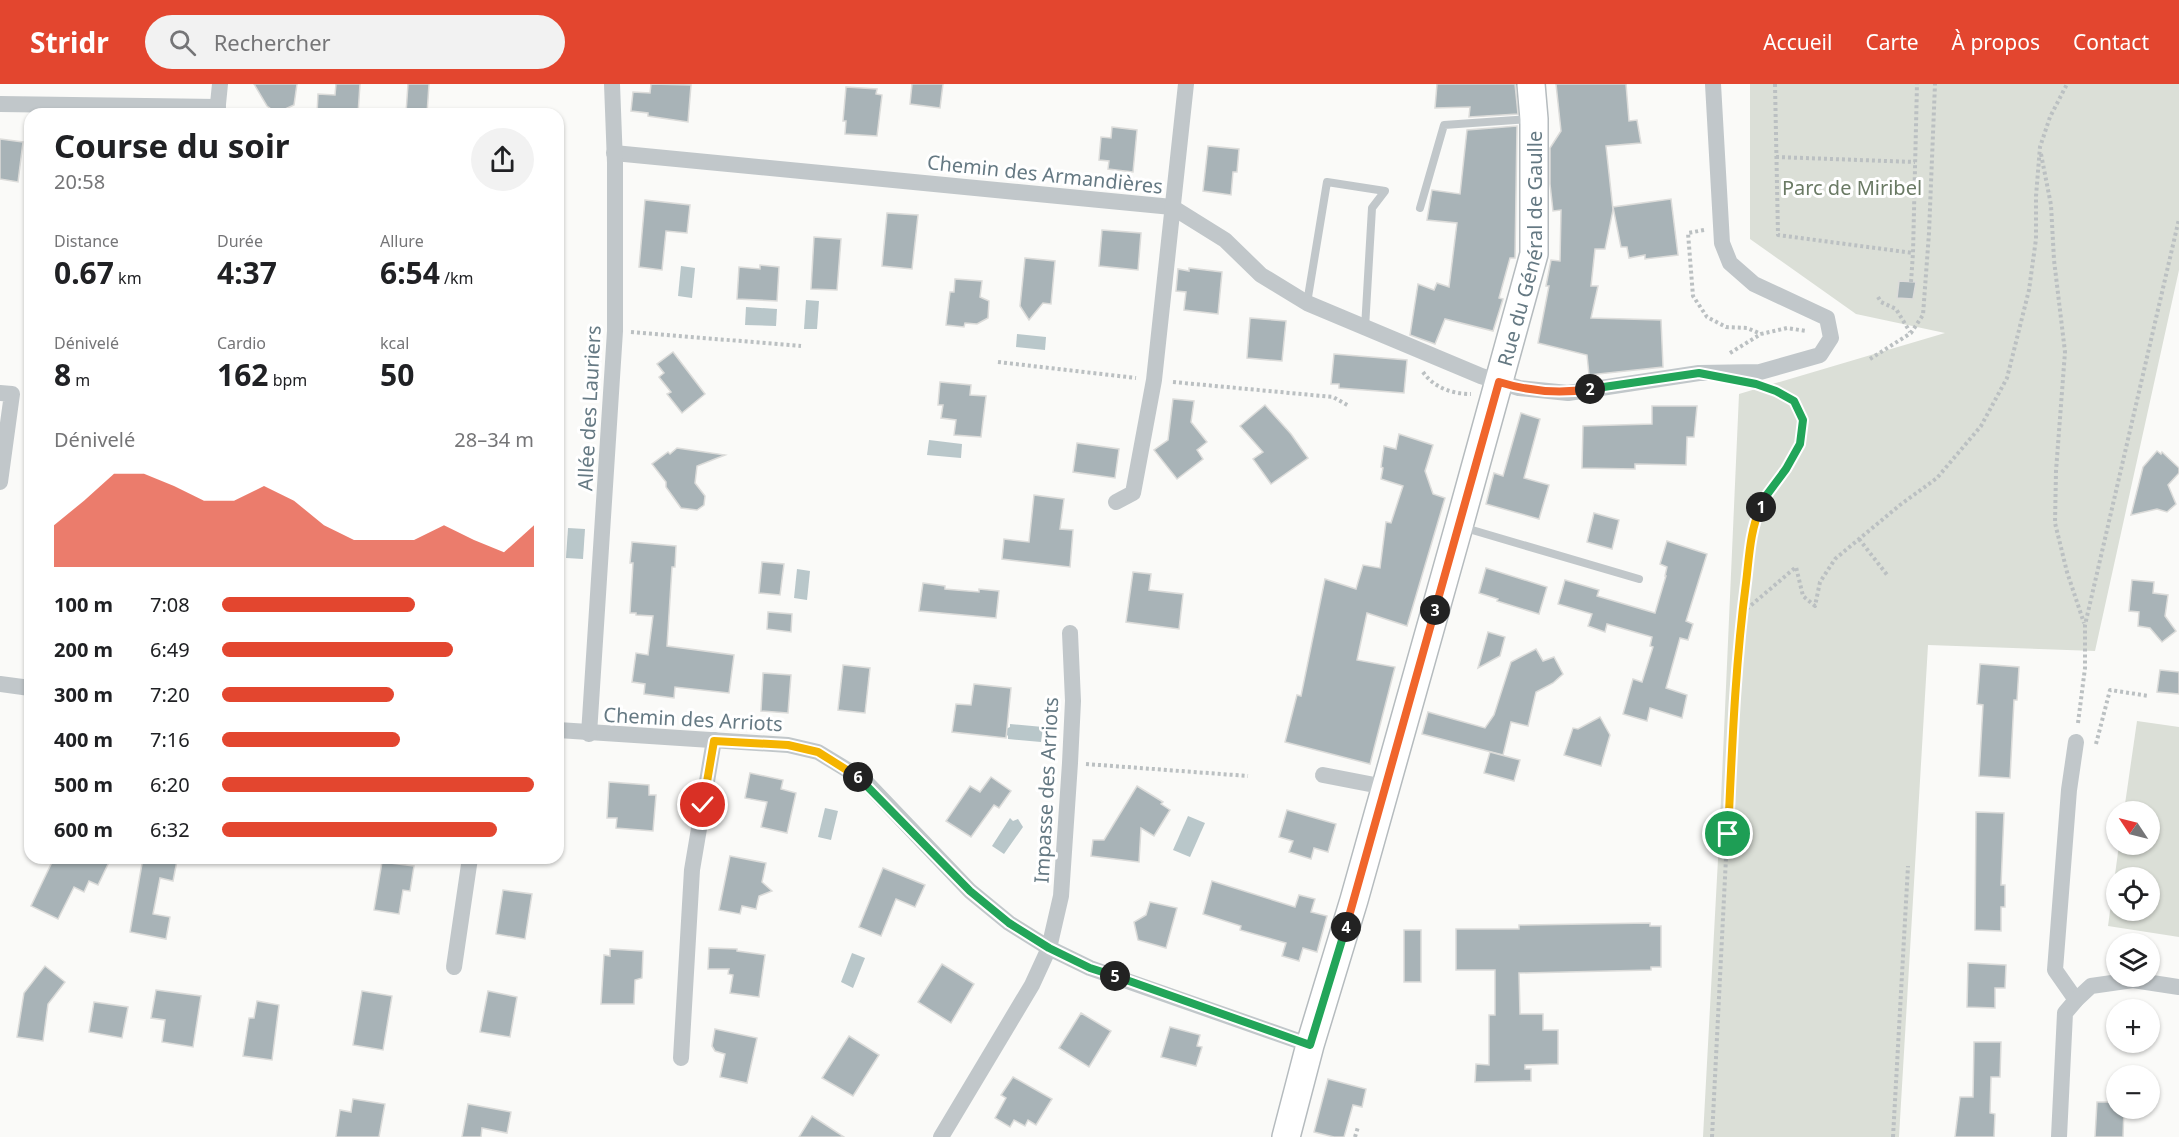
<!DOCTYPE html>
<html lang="fr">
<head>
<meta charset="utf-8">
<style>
	:root { --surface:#fff; --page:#f2f2f2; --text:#202124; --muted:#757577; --accent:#e3462f }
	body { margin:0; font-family:"Noto Sans",sans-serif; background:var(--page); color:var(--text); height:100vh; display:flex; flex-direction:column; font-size:22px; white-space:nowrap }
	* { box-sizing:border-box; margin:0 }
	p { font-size:20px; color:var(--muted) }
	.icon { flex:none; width:33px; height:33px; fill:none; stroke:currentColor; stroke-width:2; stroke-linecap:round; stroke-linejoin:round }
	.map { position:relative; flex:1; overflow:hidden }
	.drawer { position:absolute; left:24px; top:24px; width:540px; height:756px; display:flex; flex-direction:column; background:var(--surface); border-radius:18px; box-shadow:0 2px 4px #0004 }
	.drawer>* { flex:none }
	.needle { width:39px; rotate:305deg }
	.controls { position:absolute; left:2106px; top:717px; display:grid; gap:12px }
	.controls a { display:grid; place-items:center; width:54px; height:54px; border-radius:50%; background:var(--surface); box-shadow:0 2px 4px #0004; font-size:30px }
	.pin { position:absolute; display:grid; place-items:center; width:51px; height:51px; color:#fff; margin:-26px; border:3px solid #fff; border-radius:50%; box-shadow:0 2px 6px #0007 }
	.km { position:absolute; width:30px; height:30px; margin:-15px; border-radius:50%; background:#222; color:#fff; font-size:16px; line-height:30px; text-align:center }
	.round { display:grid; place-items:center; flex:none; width:63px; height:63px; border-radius:32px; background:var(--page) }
	.headline { display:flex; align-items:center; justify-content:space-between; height:102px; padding:0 30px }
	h1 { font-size:33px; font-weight:700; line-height:45px }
	.metrics { display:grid; grid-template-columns:repeat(3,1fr); gap:9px; height:102px; padding:6px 30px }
	.metrics div { display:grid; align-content:center }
	.metrics b { font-size:30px; font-weight:700 }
	.metrics small { font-size:16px; font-weight:400 }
	.metrics p { font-size:16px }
	.chart { height:168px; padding:12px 30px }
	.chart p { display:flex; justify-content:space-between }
	.chart svg { width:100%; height:108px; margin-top:6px; fill:var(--accent); opacity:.7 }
	ul { padding:0 30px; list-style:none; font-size:20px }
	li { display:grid; grid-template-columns:96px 72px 1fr; align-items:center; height:45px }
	li i { height:15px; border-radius:8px; background:var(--accent) }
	header { display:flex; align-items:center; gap:36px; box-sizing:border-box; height:84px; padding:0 30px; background:var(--accent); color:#fff }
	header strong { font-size:28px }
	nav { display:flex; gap:33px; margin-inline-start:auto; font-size:21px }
	.search { width:420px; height:54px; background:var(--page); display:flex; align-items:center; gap:15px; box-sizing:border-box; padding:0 21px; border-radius:33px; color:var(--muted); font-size:22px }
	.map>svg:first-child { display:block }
</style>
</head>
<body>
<header>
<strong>Stridr</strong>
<div class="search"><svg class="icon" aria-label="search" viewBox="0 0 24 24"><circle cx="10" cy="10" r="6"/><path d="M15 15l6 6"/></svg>Rechercher</div>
<nav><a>Accueil</a><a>Carte</a><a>À propos</a><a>Contact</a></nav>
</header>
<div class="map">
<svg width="2179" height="1053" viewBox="0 0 2179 1053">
	<rect width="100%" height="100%" fill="#fafaf8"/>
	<g fill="#dbdfd7" fill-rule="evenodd">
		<polygon points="1750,0 2179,0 2179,186 2095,567 1928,561 1899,1053 1703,1053 1720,738 1739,310 1945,249 1856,230 1750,155"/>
		<path d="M2137,637l42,6v210l-71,-11 11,-81 31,-1v-32l-26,-1zM2116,794h34v32h-34z"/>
	</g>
	<g fill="#b9c7ca">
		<polygon points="681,182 695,184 692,214 678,212"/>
		<polygon points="806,216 819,217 817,245 804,245"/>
		<polygon points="746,223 777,225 776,242 745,241"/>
		<polygon points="1017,250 1046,253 1045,266 1016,263"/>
		<polygon points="929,356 962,360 961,374 927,371"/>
		<polygon points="568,444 585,445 583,475 566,474"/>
		<polygon points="797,485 810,487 807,516 794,514"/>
		<polygon points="1010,640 1043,643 1041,658 1008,655 1008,652 1006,650 1006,645 1010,643"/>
		<polygon points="825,724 838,727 831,756 818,753"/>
		<polygon points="1188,732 1205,739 1190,773 1173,766"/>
		<polygon points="1010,734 1013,737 1018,735 1023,743 1004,770 992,762"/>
		<polygon points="852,869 865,874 853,904 841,898"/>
	</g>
	<g fill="#a8b3b7" stroke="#dcdcda" stroke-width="1.5">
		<polygon points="254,0 297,0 294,21 283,26 274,27 267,22"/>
		<polygon points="336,0 360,0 358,30 317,30 318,10 335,11"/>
		<polygon points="408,0 429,0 427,30 406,29"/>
		<polygon points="651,0 691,1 688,38 648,32 648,29 631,27 633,8 650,9"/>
		<polygon points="912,0 943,0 940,24 910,20"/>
		<polygon points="1437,0 1515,0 1518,30 1469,33 1470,23 1435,24"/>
		<polygon points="1556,0 1626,0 1629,37 1637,36 1641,59 1606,62 1613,126 1605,165 1595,165 1591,202 1598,202 1591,234 1661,236 1663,283 1589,291 1587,271 1538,259 1549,202 1546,202 1551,176 1560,177 1561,126 1553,127 1550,100 1550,64 1561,47"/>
		<polygon points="846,3 877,5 876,10 882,11 877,52 845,50 846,37 843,37"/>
		<polygon points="1517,42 1515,174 1510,174 1499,214 1503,215 1493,247 1445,235 1435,260 1410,251 1418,200 1434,206 1437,199 1449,203 1457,139 1427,136 1432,106 1460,110 1467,46"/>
		<polygon points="1112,43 1137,46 1133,88 1108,85 1109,77 1099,76 1101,53 1111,54"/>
		<polygon points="0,55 23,58 18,98 0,95"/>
		<polygon points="1208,62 1239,65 1237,88 1233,88 1231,111 1203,107"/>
		<polygon points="1671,115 1678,171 1645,175 1645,171 1629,174 1627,163 1621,163 1613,123"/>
		<polygon points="645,116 690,121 687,149 666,147 662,186 639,183"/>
		<polygon points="887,129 918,131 912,185 882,182"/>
		<polygon points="1102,146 1141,149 1138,186 1099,182"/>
		<polygon points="814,153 841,155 837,206 811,205"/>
		<polygon points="1025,174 1055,177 1051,220 1043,219 1029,236 1020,222"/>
		<polygon points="760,181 779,183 777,217 737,215 739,183 760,185"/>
		<polygon points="1189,184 1222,188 1218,230 1184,226 1186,208 1176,207 1178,185 1189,187"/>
		<polygon points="955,195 982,197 980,213 989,217 988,234 977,240 965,239 964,243 946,241 950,208 954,208"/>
		<polygon points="1899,197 1916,198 1913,215 1897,214"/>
		<polygon points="1250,234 1286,237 1282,277 1247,274"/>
		<polygon points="673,268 705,310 682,329 667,310 671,308 659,293 664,289 657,280"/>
		<polygon points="1334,270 1407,276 1404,309 1339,304 1339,300 1331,300"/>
		<polygon points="940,298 971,301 970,311 986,312 981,353 954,351 956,336 941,334 943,321 938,321"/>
		<polygon points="1173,315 1194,317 1191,338 1207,358 1197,366 1203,375 1177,395 1154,366 1168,356"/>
		<polygon points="1265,321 1291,350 1308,374 1271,400 1253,375 1263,368 1240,342"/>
		<polygon points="1652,322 1697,322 1694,353 1687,353 1686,381 1635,380 1635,385 1582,384 1583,342 1652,340"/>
		<polygon points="1521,329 1540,335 1524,394 1549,401 1539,435 1486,420 1494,389 1503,392"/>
		<polygon points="1399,350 1433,361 1425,387 1433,410 1445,414 1407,542 1367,529 1357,576 1395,583 1370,680 1285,658 1297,611 1301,612 1325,495 1356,505 1363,481 1380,484 1386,438 1391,439 1403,402 1381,395 1383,384 1381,383 1384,362 1396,365"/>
		<polygon points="1077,359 1119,365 1115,394 1073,388"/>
		<polygon points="677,364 725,371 697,382 695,399 705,412 704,421 697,426 681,424 666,403 666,398 652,380 668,368 670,370"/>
		<polygon points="2157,367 2161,370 2162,368 2179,384 2179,389 2168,401 2176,420 2167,428 2157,425 2131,431 2143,383"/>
		<polygon points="1034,411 1064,415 1060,445 1073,446 1070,483 1002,475 1004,455 1029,458"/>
		<polygon points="1594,429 1619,436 1612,465 1587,458"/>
		<polygon points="1667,457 1707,470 1686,537 1693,540 1688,556 1680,554 1666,604 1687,611 1682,634 1650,624 1647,637 1623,630 1633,595 1642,598 1653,563 1650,562 1652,553 1607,540 1605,548 1588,542 1592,530 1558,520 1565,496 1599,506 1597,512 1655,529 1666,492 1665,492 1667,483 1660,480"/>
		<polygon points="632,458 676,462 675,483 672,483 667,562 734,571 729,609 675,603 674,614 644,610 645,600 632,598 636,569 648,571 653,532 636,531 636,529 630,529 633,479 630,479"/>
		<polygon points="762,478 784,480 780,511 759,509"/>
		<polygon points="1486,484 1547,503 1539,530 1497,517 1498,515 1479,509"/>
		<polygon points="1133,488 1151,490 1149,506 1183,510 1179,545 1126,538"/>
		<polygon points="2132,496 2154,498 2153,509 2168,511 2165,532 2176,547 2162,558 2150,544 2138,542 2139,528 2129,527"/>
		<polygon points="923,499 945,502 945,505 979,508 979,505 999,507 996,534 919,527"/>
		<polygon points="768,528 792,530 791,548 767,545"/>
		<polygon points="1488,548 1505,553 1500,572 1478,584"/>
		<polygon points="1536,565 1543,577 1554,573 1563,590 1553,599 1536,608 1528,642 1511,638 1503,671 1422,650 1428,628 1485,644 1494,631 1511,578"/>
		<polygon points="1980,580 2019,583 2017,616 2014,616 2010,694 1979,692 1983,621 1977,620"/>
		<polygon points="843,581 870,584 865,629 838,626"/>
		<polygon points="2160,586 2179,588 2179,610 2157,608"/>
		<polygon points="763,589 791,591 788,629 761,627"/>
		<polygon points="974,600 1011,604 1006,654 952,648 956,620 971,621"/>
		<polygon points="1600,633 1610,651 1601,682 1564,671 1573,644 1578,645"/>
		<polygon points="1490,668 1520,676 1514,697 1484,689"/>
		<polygon points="750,689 783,696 781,705 796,709 787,749 761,743 767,718 745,714"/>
		<polygon points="991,693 1011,707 999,724 994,721 971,753 946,737 970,702 980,708"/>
		<polygon points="609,698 649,701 649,711 656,711 653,747 616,744 617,734 607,734"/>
		<polygon points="1137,702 1163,718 1161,720 1170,726 1154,752 1141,744 1139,778 1091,772 1093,756 1104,756"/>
		<polygon points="1287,726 1336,740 1328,768 1314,764 1311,775 1289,768 1293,757 1279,753"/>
		<polygon points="1976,728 2004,729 2001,801 2005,801 2005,823 2001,823 2001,847 1975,846"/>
		<polygon points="730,772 766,779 762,798 772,807 759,812 756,825 742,822 740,830 719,826"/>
		<polygon points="54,774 111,774 98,801 89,797 84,808 74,803 58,835 31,822"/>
		<polygon points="143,774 164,774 177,777 173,797 160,794 153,830 170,833 166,855 130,848"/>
		<polygon points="382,778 414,782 410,807 403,806 399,830 374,826"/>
		<polygon points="883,784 925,801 915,823 896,815 881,852 859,843"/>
		<polygon points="1212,797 1295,823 1299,811 1315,815 1311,828 1327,832 1317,868 1303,864 1299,877 1282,872 1286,859 1240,846 1241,842 1203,830"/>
		<polygon points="503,806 532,810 525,855 496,850"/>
		<polygon points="1150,818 1177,824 1166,864 1138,856 1134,838 1146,831"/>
		<polygon points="1650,839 1650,842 1661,842 1661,883 1651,883 1651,886 1519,889 1520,930 1543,930 1543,946 1558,946 1558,980 1525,981 1525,985 1531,985 1531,997 1475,998 1476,980 1489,981 1489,931 1495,931 1495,886 1456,886 1456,845 1519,845 1519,841"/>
		<rect x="1404" y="846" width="17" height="52"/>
		<polygon points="709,864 737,865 737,867 765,871 759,913 730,909 733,891 728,890 729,885 708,885"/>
		<polygon points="610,865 643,867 642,894 635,896 634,920 601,920 604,871 610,872"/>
		<polygon points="1968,879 2006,881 2005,904 1995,904 1995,924 1967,923"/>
		<polygon points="942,880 974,900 951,939 918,918"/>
		<polygon points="45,882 65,898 48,920 43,957 17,953 24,909"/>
		<polygon points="156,906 201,912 193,963 162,958 165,936 151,934"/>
		<polygon points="362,907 392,912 383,966 353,961"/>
		<polygon points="488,907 517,913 510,953 480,948"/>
		<polygon points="257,917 279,921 272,976 243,972 249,934 254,934"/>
		<polygon points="94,918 128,923 122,954 89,948"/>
		<polygon points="1081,929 1111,947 1089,983 1059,964"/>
		<polygon points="1170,943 1200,951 1197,962 1202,963 1196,982 1161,973"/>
		<polygon points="715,945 757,954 747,999 720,993 725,970 715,967 712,962"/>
		<polygon points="849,952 879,971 853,1012 822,994"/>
		<polygon points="1974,958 2001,958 2000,993 1991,993 1990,1029 1995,1030 1994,1053 1955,1053 1960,1013 1973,1013"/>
		<polygon points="1013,993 1052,1015 1036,1041 1028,1036 1025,1042 1014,1036 1010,1043 995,1034 1006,1014 1001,1011"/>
		<polygon points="1328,995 1366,1005 1362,1023 1353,1021 1344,1053 1334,1053 1314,1048"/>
		<polygon points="353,1015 385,1020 379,1053 336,1053 340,1026 351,1028"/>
		<polygon points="2097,1018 2116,1018 2116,1024 2124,1024 2123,1053 2095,1053"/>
		<polygon points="468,1020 511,1028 507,1049 482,1044 481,1053 462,1053"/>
		<polygon points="812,1032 844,1053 799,1053"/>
	</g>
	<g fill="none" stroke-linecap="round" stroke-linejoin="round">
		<defs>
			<g id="primary">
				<path id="s1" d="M1286,1053l24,-92 44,-145 105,-374 75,-272v-135l-3,-35"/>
			</g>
		</defs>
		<use href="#primary" stroke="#b5bbbe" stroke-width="30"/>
		<g stroke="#bbc0c2" stroke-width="4" stroke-dasharray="3 3" stroke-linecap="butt">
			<polyline points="1775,0 1778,151 1913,169 1917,0"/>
			<polyline points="2041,70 2051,121 2054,176 2065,268 2056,387 2055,439 2067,488 2084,539"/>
			<polyline points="1776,73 1915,78"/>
			<polyline points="1704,146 1688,149 1693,212 1707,233 1726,243 1747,244 1761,250"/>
			<polyline points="1911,198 1913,169"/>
			<polyline points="1878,213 1881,218 1896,225 1910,248"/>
			<polyline points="631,248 801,262"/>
			<polyline points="1730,269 1761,250 1787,244 1806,247"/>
			<polyline points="1870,275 1911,249 1923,231 1929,149 1935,0"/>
			<polyline points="998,278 1136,294"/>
			<path d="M1423,288c11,16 30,22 48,22"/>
			<polyline points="1173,298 1333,313 1349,322"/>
			<polyline points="1859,455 1888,492"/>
			<polyline points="1742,529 1796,483 1803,512 1815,522 1820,498 1835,475 1900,421 1937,394 1981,342 2007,294 2029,206 2036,155 2036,112 2040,63 2050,33 2067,0"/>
			<polyline points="2078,639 2085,584 2085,541 2179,135"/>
			<polyline points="2096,660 2110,606 2149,612"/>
			<polyline points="1086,680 1248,692"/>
			<polyline points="1355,1053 1358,1043"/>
			<polyline points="1712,1053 1731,674 1742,529 1757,430 1766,412 1786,385 1800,360 1803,336 1794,317 1769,305"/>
			<polyline points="1893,1053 1908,782"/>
		</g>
		<g stroke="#c1c7ca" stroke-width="8">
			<polyline points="1420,124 1444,41 1531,35"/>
			<polyline points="1307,219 1327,98 1385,107 1372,124 1365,244"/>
			<polyline points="1462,443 1639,495"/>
		</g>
		<g stroke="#c1c7ca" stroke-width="16">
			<polyline points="0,20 218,23"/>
			<polyline points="217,30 220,0"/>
			<polyline points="614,69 1172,123 1225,156 1261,191 1307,219 1481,292 1519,304 1568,309 1699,289 1760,288 1820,271 1831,254 1827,234 1754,200 1730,179 1722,159 1713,0"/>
			<polyline points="0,309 12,310 0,398"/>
			<polyline points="1116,418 1133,409 1154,296 1186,0"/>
			<polyline points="0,600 30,604"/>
			<polyline points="558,646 788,661 818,668 864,696 970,807 1009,839 1049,864 1090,884 1310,961"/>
			<polyline points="589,650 615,247 615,79 612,0"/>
			<polyline points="1323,691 1385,703"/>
			<polyline points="454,883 470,774"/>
			<polyline points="2076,916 2055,886 2069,706 2076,658"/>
			<polyline points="681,974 692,786 714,656"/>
			<polyline points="941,1053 1032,901 1049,864 1061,812 1070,679 1073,617 1070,549"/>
			<polyline points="2059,1053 2065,929 2076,916 2091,902 2133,896 2179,903"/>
		</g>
		<use href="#primary" stroke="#fff" stroke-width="27"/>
	</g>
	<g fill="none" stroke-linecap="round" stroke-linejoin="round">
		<defs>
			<path id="split-1" d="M1728,750c4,-84 7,-168 18,-251 3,-24 4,-54 15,-76"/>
			<polyline id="split-2" points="1590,305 1699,289 1756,300 1776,307 1794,317 1803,336 1800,360 1786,385 1766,412 1761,423"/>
			<path id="split-3" d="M1435,526l64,-228c29,9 60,12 91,7"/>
			<polyline id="split-4" points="1346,843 1435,526"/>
			<polyline id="split-5" points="1115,892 1310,961 1346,843"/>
			<polyline id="split-6" points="858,693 970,807 1009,839 1049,864 1090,884 1115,892"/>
			<polyline id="split-7" points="703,721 714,657 788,661 818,668 858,693"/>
		</defs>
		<use href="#split-1" stroke="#fff" stroke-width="12"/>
		<use href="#split-2" stroke="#fff" stroke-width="12"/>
		<use href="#split-3" stroke="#fff" stroke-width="12"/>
		<use href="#split-4" stroke="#fff" stroke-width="12"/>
		<use href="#split-5" stroke="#fff" stroke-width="12"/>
		<use href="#split-6" stroke="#fff" stroke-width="12"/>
		<use href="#split-7" stroke="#fff" stroke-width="12"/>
		<use href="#split-1" stroke="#f5b400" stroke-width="8"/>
		<use href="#split-2" stroke="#22a559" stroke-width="8"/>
		<use href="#split-3" stroke="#f0652b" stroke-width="8"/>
		<use href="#split-4" stroke="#f0652b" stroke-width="8"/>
		<use href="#split-5" stroke="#22a559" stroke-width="8"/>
		<use href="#split-6" stroke="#22a559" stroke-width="8"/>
		<use href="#split-7" stroke="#f5b400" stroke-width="8"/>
	</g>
	<g text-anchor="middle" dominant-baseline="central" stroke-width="6" stroke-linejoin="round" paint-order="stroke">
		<g font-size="20" fill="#657983" stroke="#fff">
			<text transform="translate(1045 90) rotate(6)">Chemin des Armandières</text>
			<text stroke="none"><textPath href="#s1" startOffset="921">Rue du Général de Gaulle</textPath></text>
			<text transform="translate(589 324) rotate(-87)">Allée des Lauriers</text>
			<text transform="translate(693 635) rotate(3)">Chemin des Arriots</text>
			<text transform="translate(1046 706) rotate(-87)">Impasse des Arriots</text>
		</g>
		<g font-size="20" fill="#6a7a64" stroke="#fff">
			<text x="1852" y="103">Parc de Miribel</text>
		</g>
	</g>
</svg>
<div class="controls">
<a><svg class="needle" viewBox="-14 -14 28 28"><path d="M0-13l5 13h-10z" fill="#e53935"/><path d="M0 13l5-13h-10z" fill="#757577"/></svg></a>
<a><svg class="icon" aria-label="locate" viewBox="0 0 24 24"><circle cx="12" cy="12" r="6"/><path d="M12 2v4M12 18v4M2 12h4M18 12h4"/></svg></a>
<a><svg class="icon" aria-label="layers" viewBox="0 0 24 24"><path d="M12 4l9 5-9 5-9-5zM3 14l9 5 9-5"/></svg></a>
<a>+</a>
<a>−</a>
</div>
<div class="pin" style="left:1728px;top:750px;background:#1e9e55"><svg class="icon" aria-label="arrive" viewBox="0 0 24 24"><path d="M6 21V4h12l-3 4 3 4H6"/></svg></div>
<div class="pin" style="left:703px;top:721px;background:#d93025"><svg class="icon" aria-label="check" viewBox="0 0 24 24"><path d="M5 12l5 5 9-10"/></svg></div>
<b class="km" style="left:1761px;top:423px">1</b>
<b class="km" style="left:1590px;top:305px">2</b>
<b class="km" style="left:1435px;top:526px">3</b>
<b class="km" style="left:1346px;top:843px">4</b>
<b class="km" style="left:1115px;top:892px">5</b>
<b class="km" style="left:858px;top:693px">6</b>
<section class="drawer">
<div class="headline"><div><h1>Course du soir</h1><p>20:58</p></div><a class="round"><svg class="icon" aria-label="share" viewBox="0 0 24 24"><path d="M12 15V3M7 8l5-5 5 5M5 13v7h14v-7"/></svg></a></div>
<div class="metrics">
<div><p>Distance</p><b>0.67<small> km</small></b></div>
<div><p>Durée</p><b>4:37</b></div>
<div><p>Allure</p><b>6:54<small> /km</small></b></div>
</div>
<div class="metrics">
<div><p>Dénivelé</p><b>8<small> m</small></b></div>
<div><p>Cardio</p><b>162<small> bpm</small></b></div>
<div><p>kcal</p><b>50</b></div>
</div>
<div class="chart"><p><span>Dénivelé</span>28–34 m</p>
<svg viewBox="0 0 160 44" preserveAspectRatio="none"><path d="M0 44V27L10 17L20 6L30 6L40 11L50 17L60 17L70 11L80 17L90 27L100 33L110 33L120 33L130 27L140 33L150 38L160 27V44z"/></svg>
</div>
<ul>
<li><b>100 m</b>7:08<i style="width:62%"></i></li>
<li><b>200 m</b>6:49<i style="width:74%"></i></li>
<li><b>300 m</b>7:20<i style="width:55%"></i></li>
<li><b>400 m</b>7:16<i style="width:57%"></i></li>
<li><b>500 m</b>6:20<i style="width:100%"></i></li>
<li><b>600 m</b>6:32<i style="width:88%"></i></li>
</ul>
</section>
</div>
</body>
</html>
